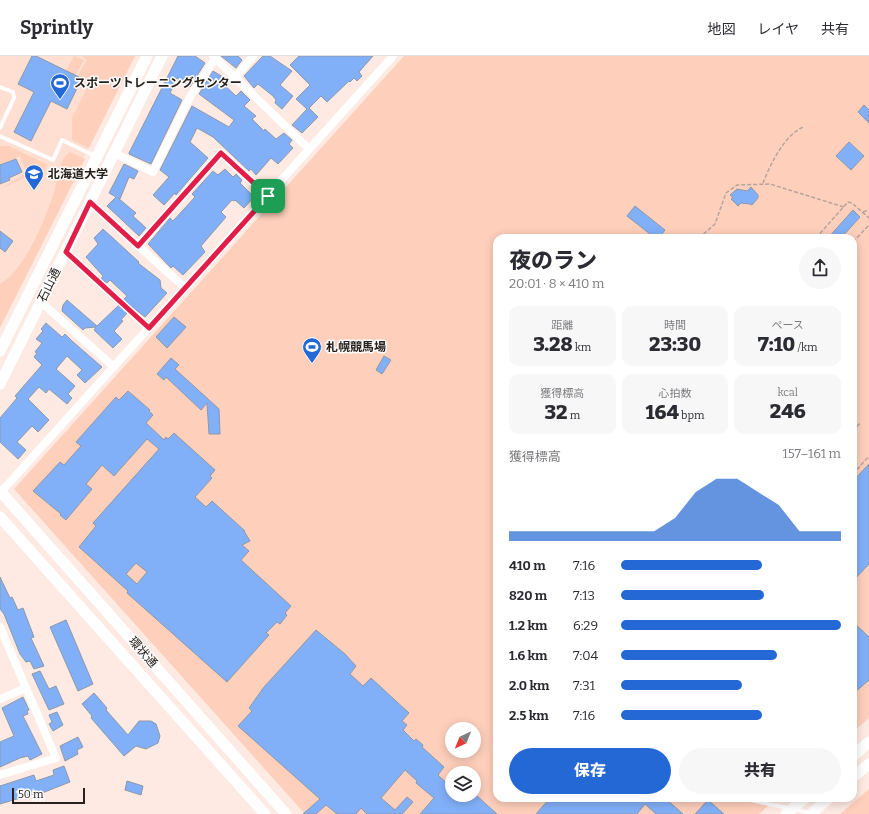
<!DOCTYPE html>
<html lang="ja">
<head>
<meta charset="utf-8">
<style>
	:root { --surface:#fff; --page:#f7f7f7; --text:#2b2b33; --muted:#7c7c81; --line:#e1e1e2; --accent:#2368d4 }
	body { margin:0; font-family:Bitter,"Noto Sans JP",serif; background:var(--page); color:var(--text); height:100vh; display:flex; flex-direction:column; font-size:15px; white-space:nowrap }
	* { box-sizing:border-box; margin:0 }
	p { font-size:13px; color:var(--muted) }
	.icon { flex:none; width:22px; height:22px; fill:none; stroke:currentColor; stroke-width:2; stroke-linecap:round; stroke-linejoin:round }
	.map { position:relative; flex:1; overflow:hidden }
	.side { position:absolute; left:493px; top:178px; width:364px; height:568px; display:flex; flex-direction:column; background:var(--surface); border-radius:12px; box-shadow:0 2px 10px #0003 }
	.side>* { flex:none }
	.needle { width:26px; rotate:223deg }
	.controls { position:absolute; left:445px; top:666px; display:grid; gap:8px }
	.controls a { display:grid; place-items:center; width:36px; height:36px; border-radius:50%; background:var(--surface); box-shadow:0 2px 10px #0003; font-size:20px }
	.scale { position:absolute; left:12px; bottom:10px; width:73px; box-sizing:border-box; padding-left:4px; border:2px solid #28201c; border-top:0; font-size:11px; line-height:14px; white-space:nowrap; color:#28201c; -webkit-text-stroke:3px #fcfcfc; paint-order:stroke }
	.pin { position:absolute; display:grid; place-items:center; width:34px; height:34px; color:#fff; margin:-17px; border-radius:8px; box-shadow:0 2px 6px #0006 }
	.round { display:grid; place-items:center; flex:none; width:42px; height:42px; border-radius:21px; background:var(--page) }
	.summary { display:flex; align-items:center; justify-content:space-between; height:68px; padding:0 16px }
	h1 { font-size:22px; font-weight:800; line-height:30px }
	.stats { display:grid; grid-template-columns:repeat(3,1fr); gap:6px; height:68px; padding:4px 16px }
	.stats div { display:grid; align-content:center; border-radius:10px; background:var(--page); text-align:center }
	.stats b { font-size:20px; font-weight:800 }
	.stats small { font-size:11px; font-weight:400 }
	.stats p { font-size:11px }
	.chart { height:112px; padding:8px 16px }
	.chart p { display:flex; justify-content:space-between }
	.chart svg { width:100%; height:72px; margin-top:4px; fill:var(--accent); opacity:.7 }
	.cta { display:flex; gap:8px; margin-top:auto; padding:8px 16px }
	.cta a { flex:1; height:46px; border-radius:24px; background:var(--accent); color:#fff; font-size:16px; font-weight:800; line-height:46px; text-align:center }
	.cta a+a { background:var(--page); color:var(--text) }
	ul { padding:0 16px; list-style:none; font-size:13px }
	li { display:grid; grid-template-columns:64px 48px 1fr; align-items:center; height:30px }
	li i { height:10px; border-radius:5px; background:var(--accent) }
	header { display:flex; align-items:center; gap:24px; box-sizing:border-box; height:56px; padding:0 20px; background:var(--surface); border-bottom:1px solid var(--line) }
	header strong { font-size:19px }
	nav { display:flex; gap:22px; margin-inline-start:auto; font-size:14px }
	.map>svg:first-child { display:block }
</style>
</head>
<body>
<header>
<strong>Sprintly</strong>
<nav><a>地図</a><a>レイヤ</a><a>共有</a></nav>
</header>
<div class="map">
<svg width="869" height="758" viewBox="0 0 869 758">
	<rect width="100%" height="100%" fill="#feeae2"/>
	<polygon fill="#ffdfd2" points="0,0 134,0 0,270"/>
	<g fill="#fecfbb" fill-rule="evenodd">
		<polygon points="74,0 84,4 75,20 66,15"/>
		<polygon points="82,0 135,0 89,92 72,84 72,62 89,28 78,19 87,4"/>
		<path d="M404,0h465v662l-16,14v-494h-356v560h280l-18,16h-454l-291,-325zM452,673h22v22h-22zM452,717h22v22h-22z"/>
		<polygon points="0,90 9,90 48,109 42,116 33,118 0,133 27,117 20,100 0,109"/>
		<path d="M70,96l15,7 -85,169v-44c26,-16 45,-64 54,-92 4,-12 5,-33 16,-40z"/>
		<polygon points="869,733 869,758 840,758"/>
	</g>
	<g fill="#82b0f8" stroke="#8d98aa" fill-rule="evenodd">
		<polygon points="32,0 36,0 79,21 81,24 67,53 51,45 31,85 14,76 34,36 18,28"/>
		<polygon points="178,0 195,0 205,7 190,31 177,22 170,37 182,44 151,108 129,98 129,97"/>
		<polygon points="221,0 238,0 242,4 236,12"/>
		<polygon points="263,0 270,0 292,15 280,29 293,40 282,53 275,47 276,44 273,40 258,28 254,32 244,20"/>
		<polygon points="299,0 373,0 359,16 362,20 357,25 354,22 350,26 349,25 327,46 321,40 309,52 318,61 302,77 292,69 307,53 296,43 310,29 290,9"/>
		<polygon points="213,15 223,21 220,25 236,40 241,35 250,44 244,50 256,60 252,63 264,75 265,73 276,83 284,77 292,84 289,88 293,92 278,108 271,102 256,119 251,113 249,115 213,81 197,72 190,86 208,102 176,139 175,137 164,149 153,139 169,121 160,114 192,50 229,71 234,64 199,38"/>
		<polygon points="864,49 869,54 869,67 858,56"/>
		<polygon points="849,86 864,100 851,114 836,100"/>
		<polygon points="16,103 22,116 9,122 10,124 0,128 0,109"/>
		<polygon points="124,108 138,115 134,123 129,121 120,143 118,142 136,157 133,160 146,172 139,180 107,150 116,141 109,137"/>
		<polygon points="225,113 233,121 236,118 242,124 240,127 254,141 244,152 235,144 234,145 232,144 221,156 226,161 201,190 205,196 183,219 173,210 171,212 148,188 170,162 173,165 195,141 192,138 213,115 218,119"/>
		<polygon points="751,131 758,139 758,142 752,149 750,148 741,147 738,150 731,143 733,142 730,139 737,133 747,135"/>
		<polygon points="635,150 665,174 659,182 655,182 627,160"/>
		<polygon points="853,154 860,161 841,182 828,182"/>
		<polygon points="103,173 139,206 138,207 160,224 161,232 167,237 145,261 123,244 127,240 110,224 107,227 101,223 103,220 86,201 98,188 94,182"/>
		<polygon points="0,175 13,185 5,196 0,192"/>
		<polygon points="67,244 97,270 119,249 127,257 121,264 123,265 114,275 122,283 113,292 94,274 96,271 85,272 83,274 62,255 63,249"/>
		<polygon points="174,261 186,271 167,292 156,281"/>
		<polygon points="46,267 62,281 65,278 72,285 102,311 85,327 77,319 82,314 67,300 56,313 75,330 68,338 72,342 67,348 49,333 46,337 39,331 28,343 49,364 38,376 32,370 17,386 26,394 18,403 0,386 0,362 17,342 15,340 42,309 34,301 37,297 35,296 42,287 36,283 43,275 41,273"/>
		<polygon points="384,300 391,304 382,318 376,314"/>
		<polygon points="171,302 179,309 175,313 219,353 220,378 209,378 207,347 201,354 166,321 164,324 157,318"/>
		<path d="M128,335l22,19 -1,1 4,4 -7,8 18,17 2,-3 2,2 6,-6 41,37 -5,6 2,2 -17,19 11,10 6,-6 33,30h-1l6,10 -8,4 7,6 -8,9 50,46 -6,7 2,2 -7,9 -3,-2 -11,11 3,2 -42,47 -100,-89 1,-2 -49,-44 17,-21 -3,-3 66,-74 -12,-10 -33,37 -12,-11 -16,19 6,5 -26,31 -6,-5 1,-1 -28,-23 27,-29 4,3 17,-19 -5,-4 40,-45 3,3zM136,507l11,9 -10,12 -11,-10z"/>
		<polygon points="869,408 869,508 853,525 853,425"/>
		<polygon points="0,521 10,542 12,541 18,554 23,552 34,581 31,582 44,610 34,613 30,605 26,606 20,598 4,558 0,553"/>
		<polygon points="66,564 93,628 78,635 50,571"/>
		<polygon points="853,566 869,581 869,624 853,638"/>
		<polygon points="316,574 345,598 356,610 350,618 363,630 371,622 409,657 402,665 407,669 403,674 414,685 416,683 423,689 422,691 444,711 438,719 452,732 452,739 476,739 497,758 420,758 434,742 416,727 417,725 405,714 381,742 395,754 407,741 413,746 402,758 367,758 361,752 356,758 337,758 326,749 316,758 303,758 320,743 238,670 252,655 249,652 264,631"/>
		<polygon points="40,615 49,633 56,630 64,648 49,654 32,618"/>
		<polygon points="94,637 107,652 106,654 128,679 139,665 151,665 156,668 160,680 158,687 146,693 136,690 124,700 91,662 92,660 82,648"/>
		<polygon points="23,641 29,654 27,655 28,658 23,660 42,698 30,704 28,700 20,702 0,711 0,686 14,680 2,652"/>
		<polygon points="57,656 63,669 53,675 49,668 52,666 49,659"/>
		<polygon points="78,681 83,691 77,694 78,698 65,705 60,690"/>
		<polygon points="64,710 70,726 37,739 37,737 0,748 0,730 34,719 36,725 54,719 53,714"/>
		<polygon points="127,725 143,730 141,739 125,734"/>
		<polygon points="550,742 665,742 683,758 656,758 645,748 637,758 536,758"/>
		<polygon points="708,744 724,758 695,758"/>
	</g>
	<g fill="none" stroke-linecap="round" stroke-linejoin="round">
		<g stroke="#b4a49e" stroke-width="1.5" stroke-dasharray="4 2" stroke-linecap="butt">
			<path d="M763,127c8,-20 21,-47 40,-56"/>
			<polyline points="863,156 869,154"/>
			<polyline points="699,182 715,168 726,137 737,129 770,128 844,151"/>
			<polyline points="816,182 848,146 852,147 869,162"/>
			<polyline points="853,186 869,169"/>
			<polyline points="853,375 861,366"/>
			<polyline points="853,418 869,400"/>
		</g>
		<g stroke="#fff" stroke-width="4">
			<polyline points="0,31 13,36 14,42 0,72"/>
			<polyline points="0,80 53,104 62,84 97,101"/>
			<polyline points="66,197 149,272"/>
			<polyline points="741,742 811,757"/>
		</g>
		<g stroke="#fff" stroke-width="8">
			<polyline points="213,0 309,93"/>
			<polyline points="235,22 253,0"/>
			<polyline points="114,97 153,116 191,39 215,3"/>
			<polyline points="90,146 185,232"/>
			<polyline points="138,190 221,97 268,140"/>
			<polyline points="41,246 114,311"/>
			<polyline points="1,436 393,0"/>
			<polyline points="0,571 56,702 0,719"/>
			<polyline points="0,643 26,632"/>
		</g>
		<g stroke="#fff" stroke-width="11">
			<polyline points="0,295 147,0"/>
			<polyline points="0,328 162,0"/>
			<polyline points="0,435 286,758"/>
			<polyline points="0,461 265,758"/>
			<polyline points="853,700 869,686"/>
			<polyline points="853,721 869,708"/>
			<polyline points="786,758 805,742"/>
			<polyline points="811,758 829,742"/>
		</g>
	</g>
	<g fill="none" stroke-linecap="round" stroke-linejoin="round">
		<defs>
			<polygon id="route" points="221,97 268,140 149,272 66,196 90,146 138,190"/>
		</defs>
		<use href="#route" stroke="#fff" stroke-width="8"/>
		<use href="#route" stroke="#e11d48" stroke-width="5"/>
	</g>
	<defs>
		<symbol id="stadium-pin" viewBox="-11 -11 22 30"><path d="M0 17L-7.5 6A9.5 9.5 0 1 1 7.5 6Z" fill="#2368d4" stroke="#fcfcfc"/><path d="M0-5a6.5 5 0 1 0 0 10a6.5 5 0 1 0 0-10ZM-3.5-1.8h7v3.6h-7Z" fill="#fff"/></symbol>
		<symbol id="university-pin" viewBox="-11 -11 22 30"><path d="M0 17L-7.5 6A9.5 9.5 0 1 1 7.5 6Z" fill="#2368d4" stroke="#fcfcfc"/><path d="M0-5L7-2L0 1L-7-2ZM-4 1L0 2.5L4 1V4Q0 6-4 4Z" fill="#fff"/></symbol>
	</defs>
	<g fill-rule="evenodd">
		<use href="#stadium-pin" x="49" y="16" width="22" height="30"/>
		<use href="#university-pin" x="23" y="107" width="22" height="30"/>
		<use href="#stadium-pin" x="301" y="280" width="22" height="30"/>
	</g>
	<g text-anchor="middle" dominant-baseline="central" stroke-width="3" stroke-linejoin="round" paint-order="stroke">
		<g font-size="12" font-weight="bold" fill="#28201c" stroke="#fcfcfc" text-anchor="start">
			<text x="74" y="27">スポーツトレーニングセンター</text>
			<text x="48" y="118">北海道大学</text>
			<text x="326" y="291">札幌競馬場</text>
		</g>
		<g font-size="12" fill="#28201c" stroke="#fcfcfc">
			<text transform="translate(49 229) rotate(-64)">石山通</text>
			<text transform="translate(143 596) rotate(48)">環状通</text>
		</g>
	</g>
</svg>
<div class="controls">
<a><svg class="needle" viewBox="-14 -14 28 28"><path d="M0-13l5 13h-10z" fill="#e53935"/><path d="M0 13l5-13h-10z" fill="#7c7c81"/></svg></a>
<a><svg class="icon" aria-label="layers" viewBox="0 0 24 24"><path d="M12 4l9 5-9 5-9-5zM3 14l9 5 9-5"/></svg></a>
</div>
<div class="scale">50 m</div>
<div class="pin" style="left:268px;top:140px;background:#1e9e55"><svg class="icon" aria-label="arrive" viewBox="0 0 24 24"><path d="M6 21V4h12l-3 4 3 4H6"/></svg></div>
<section class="side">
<div class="summary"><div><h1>夜のラン</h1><p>20:01 · 8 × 410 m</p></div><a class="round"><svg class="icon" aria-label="share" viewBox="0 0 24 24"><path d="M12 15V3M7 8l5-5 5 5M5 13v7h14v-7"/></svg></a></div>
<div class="stats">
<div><p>距離</p><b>3.28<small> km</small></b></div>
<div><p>時間</p><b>23:30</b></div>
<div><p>ペース</p><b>7:10<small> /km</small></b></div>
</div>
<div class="stats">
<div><p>獲得標高</p><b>32<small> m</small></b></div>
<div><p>心拍数</p><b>164<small> bpm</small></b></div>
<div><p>kcal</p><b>246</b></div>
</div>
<div class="chart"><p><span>獲得標高</span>157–161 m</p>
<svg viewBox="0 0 160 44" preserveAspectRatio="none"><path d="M0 44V38L10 38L20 38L30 38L40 38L50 38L60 38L70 38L80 30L90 14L100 6L110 6L120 14L130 22L140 38L150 38L160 38V44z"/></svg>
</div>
<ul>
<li><b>410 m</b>7:16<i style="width:64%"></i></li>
<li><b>820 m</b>7:13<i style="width:65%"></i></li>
<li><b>1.2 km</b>6:29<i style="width:100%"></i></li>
<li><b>1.6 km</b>7:04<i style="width:71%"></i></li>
<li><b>2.0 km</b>7:31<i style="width:55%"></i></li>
<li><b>2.5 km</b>7:16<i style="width:64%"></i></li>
</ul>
<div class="cta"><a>保存</a><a>共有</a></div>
</section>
</div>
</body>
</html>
